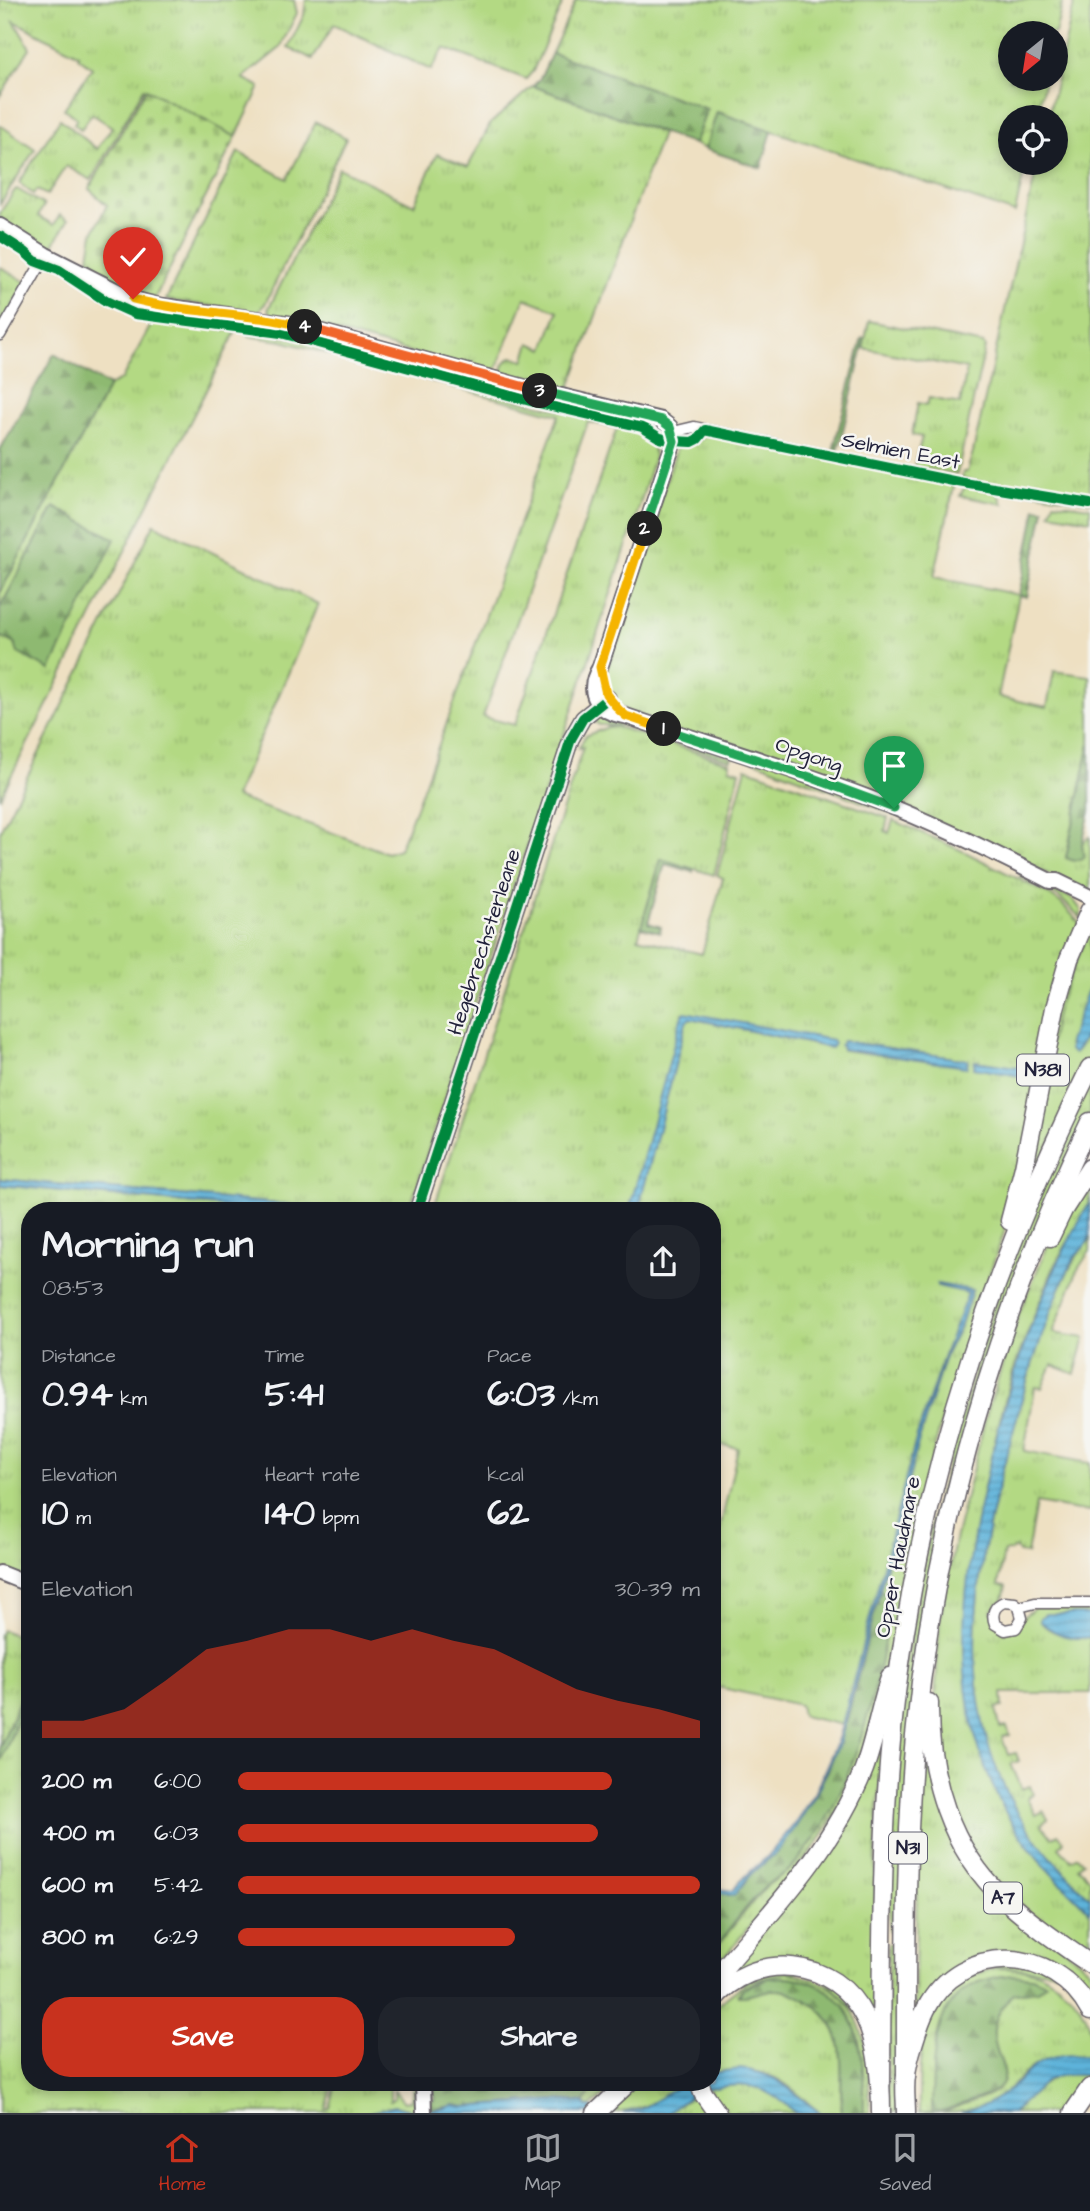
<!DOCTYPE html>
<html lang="en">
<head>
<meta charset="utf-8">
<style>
	:root { --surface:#171b24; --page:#20242c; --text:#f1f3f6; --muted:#9ea1a6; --line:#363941; --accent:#c8321e }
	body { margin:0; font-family:"Architects Daughter",sans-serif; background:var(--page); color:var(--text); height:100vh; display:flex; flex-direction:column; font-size:26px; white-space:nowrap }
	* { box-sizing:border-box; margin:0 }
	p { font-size:23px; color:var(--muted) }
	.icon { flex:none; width:38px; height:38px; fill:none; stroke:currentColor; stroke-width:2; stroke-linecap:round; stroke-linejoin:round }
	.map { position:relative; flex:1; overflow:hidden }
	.drawer { position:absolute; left:21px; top:1202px; width:700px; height:889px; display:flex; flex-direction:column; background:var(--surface); border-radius:28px; box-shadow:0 4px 10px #0003 }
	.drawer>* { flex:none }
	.needle { width:46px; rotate:210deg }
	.fabs { position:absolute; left:998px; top:21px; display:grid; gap:14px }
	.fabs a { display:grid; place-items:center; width:70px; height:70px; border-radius:50%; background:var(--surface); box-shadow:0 4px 10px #0003; font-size:35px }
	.pin { position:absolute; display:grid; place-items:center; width:60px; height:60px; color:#fff; margin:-72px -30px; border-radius:50% 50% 50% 0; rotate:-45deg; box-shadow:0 0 7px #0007 }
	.pin .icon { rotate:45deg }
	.km { position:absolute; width:35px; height:35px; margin:-18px; border-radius:50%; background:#222; color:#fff; font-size:19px; line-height:35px; text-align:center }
	.round { display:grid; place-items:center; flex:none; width:74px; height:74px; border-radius:28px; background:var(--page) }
	.headline { display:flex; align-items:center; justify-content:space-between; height:119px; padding:0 21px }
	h1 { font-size:38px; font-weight:700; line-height:52px }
	.metrics { display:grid; grid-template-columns:repeat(3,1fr); gap:10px; height:119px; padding:7px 21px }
	.metrics div { display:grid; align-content:center }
	.metrics b { font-size:35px; font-weight:700 }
	.metrics small { font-size:19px; font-weight:400 }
	.metrics p { font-size:19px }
	.chart { height:196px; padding:14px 21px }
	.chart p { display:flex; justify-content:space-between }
	.chart svg { width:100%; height:126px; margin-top:7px; fill:var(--accent); opacity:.7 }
	.action { display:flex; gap:14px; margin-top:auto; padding:14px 21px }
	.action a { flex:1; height:80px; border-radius:28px; background:var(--accent); color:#fff; font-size:28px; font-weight:700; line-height:80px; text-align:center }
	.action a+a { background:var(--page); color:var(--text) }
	ul { padding:0 21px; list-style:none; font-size:23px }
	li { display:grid; grid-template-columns:112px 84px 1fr; align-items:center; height:52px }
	li i { height:18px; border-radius:9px; background:var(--accent) }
	.menu { display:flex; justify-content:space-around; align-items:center; height:98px; border-top:2px solid var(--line); background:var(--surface); font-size:19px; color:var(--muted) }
	.menu a { display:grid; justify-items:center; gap:4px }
	.menu .selected { color:var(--accent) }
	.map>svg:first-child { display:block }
</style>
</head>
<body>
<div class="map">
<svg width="1090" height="2113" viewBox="0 0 1090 2113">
	<defs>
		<pattern id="grass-tufts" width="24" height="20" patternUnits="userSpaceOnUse" patternTransform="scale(1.75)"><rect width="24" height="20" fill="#b3d983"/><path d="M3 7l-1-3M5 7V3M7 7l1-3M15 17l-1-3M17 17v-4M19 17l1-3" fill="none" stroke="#9aba72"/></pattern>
		<pattern id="forest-firs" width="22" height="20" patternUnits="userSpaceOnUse" patternTransform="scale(1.75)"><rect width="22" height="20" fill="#8eb971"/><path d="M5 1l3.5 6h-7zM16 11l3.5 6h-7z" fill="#74965e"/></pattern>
		<pattern id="cemetery-stones" width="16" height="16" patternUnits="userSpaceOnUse" patternTransform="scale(1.75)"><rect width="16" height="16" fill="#b3d983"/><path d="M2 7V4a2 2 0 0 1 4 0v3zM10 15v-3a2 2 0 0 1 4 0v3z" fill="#9aba72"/></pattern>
		<pattern id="water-rules" width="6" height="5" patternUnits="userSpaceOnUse" patternTransform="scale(1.75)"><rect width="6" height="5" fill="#5db3da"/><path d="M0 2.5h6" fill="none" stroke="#4c91b2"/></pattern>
	</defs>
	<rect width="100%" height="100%" fill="#f6f6f2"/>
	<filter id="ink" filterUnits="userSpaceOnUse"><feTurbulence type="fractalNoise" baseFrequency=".0143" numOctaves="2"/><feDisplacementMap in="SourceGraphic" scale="14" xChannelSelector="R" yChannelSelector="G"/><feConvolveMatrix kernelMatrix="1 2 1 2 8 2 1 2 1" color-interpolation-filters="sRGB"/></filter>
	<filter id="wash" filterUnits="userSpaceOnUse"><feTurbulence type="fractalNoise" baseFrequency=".00686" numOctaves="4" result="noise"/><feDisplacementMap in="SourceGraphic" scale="28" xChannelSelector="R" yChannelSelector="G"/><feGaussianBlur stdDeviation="1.57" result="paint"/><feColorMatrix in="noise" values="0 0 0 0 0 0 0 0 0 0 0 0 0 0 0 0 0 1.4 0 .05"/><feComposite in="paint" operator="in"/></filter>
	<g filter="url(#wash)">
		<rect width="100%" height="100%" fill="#eee0c2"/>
		<g fill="url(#grass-tufts)" stroke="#6a7e5f" stroke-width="2" fill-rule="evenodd">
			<polygon points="0,0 294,0 297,13 280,48 243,78 260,87 236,137 144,88 91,180 66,166 47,195 37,190 33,194 19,183 60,119 97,149 112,127 92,114 81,129 74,124 77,118 64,109 92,68 78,57 79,55 14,21 30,48 0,96"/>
			<polygon points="306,0 564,0 533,71 526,79 444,48 431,70 334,24 313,59 288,48 304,15"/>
			<polygon points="576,0 1063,0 1055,34 1010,33 1010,79 1045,79 1036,117 1010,117 1010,163 1026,163 1015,213 717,112 705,149 694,144 707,109 552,53"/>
			<polygon points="1075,0 1090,0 1090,502 962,479 963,472 967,472 973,452 1038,163 1055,163 1055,117 1048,117"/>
			<path d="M533,86l129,47 -95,262 -64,-18c-2,-9 1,-16 9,-20l12,4 6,-18 14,6 14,-38 -33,-13 -31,77 -223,-61 -3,-4 71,-142 75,37 23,-51 31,13 23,-44z"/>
			<polygon points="316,122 346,138 265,304 257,312 166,300 238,152 287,179"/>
			<polygon points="0,125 35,149 0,204"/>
			<polygon points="17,189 44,205 38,216 54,225 60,215 68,220 50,250 0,221 0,213 15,190"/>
			<polygon points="0,267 26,282 0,327"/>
			<polygon points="152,319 236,331 0,798 0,636 15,644 54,507 0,608 0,593 109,386 122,379 151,325 149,324"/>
			<polygon points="263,321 662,427 668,437 657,435 638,424 516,395 279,330 260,328"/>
			<polygon points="869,321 983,344 985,347 957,474 914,467 922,437 912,435 918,403 927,405 929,398 960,404 967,369 863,348"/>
			<path d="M250,331l42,7 214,59 130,31 22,14 -1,2 -4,-1 1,14 -16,54 -176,532 -53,168h-49l-360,-32v-348l154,-307 164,80 -83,193 152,56 12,-4 15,-36 145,-398 -277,-74 -34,-5zM588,422l29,6 -102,297 -32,-8z"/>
			<path d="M708,434l244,50 2,2 -20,91 85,18 -21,102 49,10 7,-36 36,5v67l-24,114 17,1 -1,-15 8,-6v53l-462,-178c-16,-11 -22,-21 -22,-40l72,-228h16z"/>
			<polygon points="965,486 997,491 1003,504 960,496"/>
			<polygon points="1054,502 1090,507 1090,520 1050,513"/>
			<polygon points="598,715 602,715 732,757 730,760 622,725 599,725 592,719"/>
			<path d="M608,727h9l113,36 -1,5 11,3 -26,104 -53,-16 -23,79 64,16 21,-76 -6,-3 29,-107 142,50 -3,13 4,2 4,-13 74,33 83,42 11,8 19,20 -74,304 -47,134 -19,65 -23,92 -25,126 -25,95 -21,55 -29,50 -105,128v-20l53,-65 24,-17 21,-25 14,-21 21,-41 28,-90 18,-98 -11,-4 39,-151 26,-84 16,-32 11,-34 -36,-5 33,8 -25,62 -28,84 -73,286 -41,-9 -2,-11 -88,-19v-121l26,-117 -26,-5v-232h-74l48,-189 4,-4 140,30 2,-8 -149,-27 -54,198h-196l150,-464 -4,1 6,-12zM843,1041l124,19v6l-125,-16zM975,1061l41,6 6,-3 -1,13 -1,-2 -46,-7z"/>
			<polygon points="1022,874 1073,899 1081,910 1081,918 1058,896 1020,876"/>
			<polygon points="1090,927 1090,984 1068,1046 1075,1053 1090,1029 1090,1057 1017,1215 1057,1008"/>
			<polygon points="1090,1078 1090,1112 1067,1158 946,1517 902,1930 889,1931 891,1829 904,1671 933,1515 1000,1284"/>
			<path d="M1090,1172c0,9 0,23 -1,32 -6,17 -22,38 -31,55 -13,27 -23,56 -34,83 -16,39 -25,82 -35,123 -27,116 -43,236 16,346 21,40 53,70 85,101v45l-51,-36 -59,-55 -27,-51 -11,-36 -7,-79 5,-81 15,-79 32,-128 33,-101 28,-66z"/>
			<polygon points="0,1185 269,1211 30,1211 30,1580 0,1568"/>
			<path d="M1090,1239v12l-12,18 -25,64 32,5 -10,36 -23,-9 -10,23 -7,-1 -11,64 66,12v49l-54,-9 -9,51 -7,-1 -4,-5 -6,3h-6l-6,35 8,1 -3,12 -12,12 13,22 30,-25 56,-1v7h-44l-6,4c4,16 35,21 50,19v56h-88l1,14 -7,1 4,20 7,-1 3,8 -8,2 6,18 8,-2 3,8 -8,3 11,25 8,-3 3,8 -6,4 9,17 7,-4 5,8 -7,5 11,14 6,-4 6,7 -5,6 12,13 6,-4 6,6 -5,5 12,12v19c-23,-23 -45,-45 -63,-71 -89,-128 -45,-287 -6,-424 13,-46 37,-130 69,-164z"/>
			<polygon points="2,1630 30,1641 30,1675 0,1747 0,1635"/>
			<polygon points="30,1689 30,2082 333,2083 326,2110 330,2108 336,2083 390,2083 390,2101 394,2098 394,2090 404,2102 411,2100 413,2083 417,2083 417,2111 395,2106 367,2113 0,2113 0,1763"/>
			<polygon points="886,1700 876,1837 873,2029 814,1968 712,1988 817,1859"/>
			<polygon points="925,1729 967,1867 1090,1970 1090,2005 1062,1972 968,1964 914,2027 919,1787"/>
			<polygon points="902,1943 901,2112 888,2112 888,1944"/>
			<path d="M995,1968c10,0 22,0 33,2 26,5 57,33 62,59 0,9 0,20 0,28 -15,-1 -29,-3 -43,3 -15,5 -24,15 -35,26 -18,19 -42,27 -68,27 15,-10 49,-14 58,-29 13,-21 -33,-46 12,-91l23,-3 -5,-13 -32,-1 -54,35 -10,30 -4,72h-13c0,-44 -2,-104 40,-131 10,-7 24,-10 36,-14z"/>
			<path d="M789,1972c13,4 31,7 41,15 42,32 37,79 40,126h-6c-1,-43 3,-93 -35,-121 -14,-10 -30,-15 -47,-15 -15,0 -35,4 -44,17 10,4 29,-6 42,-4 13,2 25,8 35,16 37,30 23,65 27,107h-21c-11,-7 -19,-17 -30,-25 -23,-19 -50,-21 -79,-15v-59l8,-11 29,-23z"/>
			<polygon points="1061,2074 1090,2076 1085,2090 1066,2113 1012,2113 1036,2089"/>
			<polygon points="541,2083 545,2087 588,2084 595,2089 604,2083 620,2083 588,2108 584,2102 592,2091 529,2092"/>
			<path d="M634,2083h50c-30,19 -43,30 -79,30z"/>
			<path d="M737,2085c25,1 42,11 59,28h-71l-17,-25z"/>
			<polygon points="695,2093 712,2113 667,2113 693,2096"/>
		</g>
		<g fill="url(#forest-firs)" stroke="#586e56" stroke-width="2">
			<polygon points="552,53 707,109 694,144 533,86 540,79"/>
			<polygon points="717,112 772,131 761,168 705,149"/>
			<polygon points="862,338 865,338 838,451 833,451"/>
			<polygon points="54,354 109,386 0,593 0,450"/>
			<polygon points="54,507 115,539 50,670 18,653 15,644 0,636 0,608"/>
			<polygon points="1036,508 1044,509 1027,597 1019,595"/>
			<polygon points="1090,743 1090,811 1082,844 1084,858 1074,861 1066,858"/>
			<polygon points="661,859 693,869 693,872 665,864 648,923 661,927 660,932 641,927"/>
			<path d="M880,1591l11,3c-8,78 -35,190 -82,252 -6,8 -13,19 -21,25 -7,5 -15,8 -22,15 -20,19 -36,44 -54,66v-61l22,5 16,-21 27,-23 18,-24 33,-57 19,-51z"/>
			<polygon points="30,1675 30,1689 0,1763 0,1747"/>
			<path d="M1013,1975l19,2 14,6 -9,7 -23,3c-45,45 1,71 -12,91 -6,9 -19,13 -29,16 -14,5 -27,13 -41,13 1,-67 -2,-133 81,-138z"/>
			<path d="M788,1977c75,9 76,76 76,136h-22c-4,-41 10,-78 -26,-106 -12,-9 -25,-17 -40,-17 -13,0 -26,7 -37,6l3,-7 27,-11z"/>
			<polygon points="434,2083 541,2083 529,2093 592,2091 584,2102 556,2100 464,2107 456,2105 430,2110 429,2102 434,2100"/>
		</g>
		<polygon fill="url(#cemetery-stones)" stroke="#6a7e5f" stroke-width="2" points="146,89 236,137 155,298 135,295 87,269 93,233 107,205 89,189"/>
		<g fill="url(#water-rules)" stroke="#406a8a" stroke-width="2">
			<polygon points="1090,984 1090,1029 1074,1054 1069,1050 1069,1042"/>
			<polygon points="685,1012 832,1040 834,1044 831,1048 690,1018 686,1022 638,1211 629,1211 681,1018"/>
			<polygon points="843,1041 968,1060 967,1067 842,1049 840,1045"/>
			<polygon points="975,1061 1016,1067 1022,1063 1026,1065 1025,1077 974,1068"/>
			<polygon points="0,1179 360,1211 269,1211 0,1185"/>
			<path d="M1090,1202c0,10 0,29 -1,37 -3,8 -12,14 -16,21 -16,31 -28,66 -39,99 -9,25 -15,51 -22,77 -35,121 -63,256 3,372 20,35 47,62 75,90v14c-32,-31 -64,-62 -85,-101 -22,-42 -37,-90 -40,-137 -5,-65 6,-132 21,-195 22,-97 53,-190 104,-277z"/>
			<polygon points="937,1284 972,1290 961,1324 945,1356 919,1440 840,1742 815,1796 795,1828 777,1852 750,1875 734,1896 712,1891 712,1888 733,1891 740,1881 769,1855 793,1826 815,1792 838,1740 916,1439 944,1355 968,1293 937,1286"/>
			<path d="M1046,1614h44v23c-20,4 -34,-3 -50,-15v-4z"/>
			<path d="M1073,2055l17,2v19c-49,-6 -45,11 -78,37h-51c15,-5 29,-9 41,-18 29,-21 28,-38 71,-40z"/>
			<path d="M739,2069c43,4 50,23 82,44h-25c-24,-23 -48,-33 -81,-25l-3,-1 -17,6 -28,20h-44l18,-4 43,-26 8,2 20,-3v-9z"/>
			<polygon points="556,2100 584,2102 587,2107 602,2113 367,2113 395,2106 411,2111 443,2109 453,2105 464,2107"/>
		</g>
	</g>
	<g filter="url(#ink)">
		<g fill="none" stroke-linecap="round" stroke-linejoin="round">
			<defs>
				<g id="street">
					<polyline points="0,335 46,255"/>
					<polyline points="673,432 694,427 958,482 1090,504"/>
					<path d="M1019,1607l3,11 -6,10 -11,2 -10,-6c-4,-10 -1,-18 9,-22l11,1 4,4 16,-4h55"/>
				</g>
				<g id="secondary">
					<path d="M0,226l46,29 87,44 23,6 136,19 232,63 137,33 9,7 4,14 -74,226c-16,26 -2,46 26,49 89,30 181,57 269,92 53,22 104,47 155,73h7l33,16"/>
					<polyline points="417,1211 571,739 583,718 608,698"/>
					<polyline points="0,1573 30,1585"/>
					<polyline points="423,2082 424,2113"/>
				</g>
				<g id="highway">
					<polyline points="1010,1221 1024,1167 1055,1008 1069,959 1090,910"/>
					<polyline points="1050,1237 1063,1210 1090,1168"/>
					<path d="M929,1703c-1,72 21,146 75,196 26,24 57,45 86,65"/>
					<path d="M712,1982c55,-66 120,-131 152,-213 11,-30 16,-62 26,-92"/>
					<path d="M712,2001c42,-52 124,-44 153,17 14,28 16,64 16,95"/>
					<path d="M906,2075c0,-113 -1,-226 9,-339 20,-213 82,-422 175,-614"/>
					<polyline points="699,2082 703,2093 717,2113"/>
					<path d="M881,2082c1,-138 -1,-276 18,-412 30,-216 95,-407 191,-602"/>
					<polyline points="596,2113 629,2082"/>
					<path d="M906,2113c0,-12 -2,-25 0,-37 1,-16 13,-53 20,-67 35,-68 129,-64 164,2"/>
					<polyline points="1073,2113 1090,2088"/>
				</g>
			</defs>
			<use href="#street" stroke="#69646a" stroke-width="13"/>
			<use href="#secondary" stroke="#69646a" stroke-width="18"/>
			<use href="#highway" stroke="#69646a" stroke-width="21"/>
			<use href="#street" stroke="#fff" stroke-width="10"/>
			<use href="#secondary" stroke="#fff" stroke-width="14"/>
			<use href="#highway" stroke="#fff" stroke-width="18"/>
			<defs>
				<g id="cycleway">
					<polyline points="0,236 25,252 35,261 59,270 106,301 135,314 281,333 534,402 642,427 660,438 674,441 692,442 698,439 705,430 958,482 1090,504"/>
					<polyline points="417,1211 571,739 583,718 608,698"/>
				</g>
			</defs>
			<use href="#cycleway" stroke="#f6f6f2" stroke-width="15"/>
			<use href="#cycleway" stroke="#00873e" stroke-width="10"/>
		</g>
	</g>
	<g fill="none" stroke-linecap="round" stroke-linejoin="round" filter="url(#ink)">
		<defs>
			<polyline id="split-1" points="664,729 810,777 894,808"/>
			<polyline id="split-2" points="645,529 600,667 606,694 619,710 626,716 664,729"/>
			<polyline id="split-3" points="540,391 661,420 670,427 674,441 645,529"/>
			<polyline id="split-4" points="305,327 540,391"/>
			<path id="split-5" d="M133,299c57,15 116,13 172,28"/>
		</defs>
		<use href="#split-1" stroke="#fff" stroke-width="14"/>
		<use href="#split-2" stroke="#fff" stroke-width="14"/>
		<use href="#split-3" stroke="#fff" stroke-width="14"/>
		<use href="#split-4" stroke="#fff" stroke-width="14"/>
		<use href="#split-5" stroke="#fff" stroke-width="14"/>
		<use href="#split-1" stroke="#22a559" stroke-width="9"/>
		<use href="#split-2" stroke="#f5b400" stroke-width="9"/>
		<use href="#split-3" stroke="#22a559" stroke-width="9"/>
		<use href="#split-4" stroke="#f0652b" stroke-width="9"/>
		<use href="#split-5" stroke="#f5b400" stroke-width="9"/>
	</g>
	<g text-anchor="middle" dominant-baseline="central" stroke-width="5" stroke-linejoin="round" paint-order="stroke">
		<g fill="#f6f6f2" stroke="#626272" stroke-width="2">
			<rect x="1017" y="1054.5" width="52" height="31" rx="5"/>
			<rect x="889" y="1832.5" width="38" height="31" rx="5"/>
			<rect x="984" y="1882.5" width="38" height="31" rx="5"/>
		</g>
		<g font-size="19" font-weight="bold" fill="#22223b">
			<text x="1043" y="1070">N381</text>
			<text x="908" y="1848">N31</text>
			<text x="1003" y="1898">A7</text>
		</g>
		<g font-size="21" fill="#22223b" stroke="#f6f6f2">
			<text transform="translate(901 451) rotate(11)">Selmien East</text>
			<text transform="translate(809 755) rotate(19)">Opgong</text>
			<text transform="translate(484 942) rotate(-72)">Hegebrechsterleane</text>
			<text transform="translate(898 1557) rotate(-79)">Opper Haudmare</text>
		</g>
	</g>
</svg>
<div class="fabs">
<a><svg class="needle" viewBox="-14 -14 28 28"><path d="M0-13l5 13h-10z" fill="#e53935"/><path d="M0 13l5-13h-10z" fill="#9ea1a6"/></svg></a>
<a><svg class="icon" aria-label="locate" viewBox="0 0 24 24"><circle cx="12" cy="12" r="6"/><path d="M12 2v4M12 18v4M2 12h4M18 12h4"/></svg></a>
</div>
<div class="pin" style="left:894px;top:808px;background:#1e9e55"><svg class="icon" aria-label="arrive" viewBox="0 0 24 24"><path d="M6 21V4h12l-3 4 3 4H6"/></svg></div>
<div class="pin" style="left:133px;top:299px;background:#d93025"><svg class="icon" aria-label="check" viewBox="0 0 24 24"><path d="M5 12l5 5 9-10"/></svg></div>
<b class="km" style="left:664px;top:729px">1</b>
<b class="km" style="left:645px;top:529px">2</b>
<b class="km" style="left:540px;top:391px">3</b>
<b class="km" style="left:305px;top:327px">4</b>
<section class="drawer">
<div class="headline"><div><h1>Morning run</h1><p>08:53</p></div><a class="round"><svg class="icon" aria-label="share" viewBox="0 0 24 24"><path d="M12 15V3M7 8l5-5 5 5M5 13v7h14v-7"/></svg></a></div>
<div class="metrics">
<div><p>Distance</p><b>0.94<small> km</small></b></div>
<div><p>Time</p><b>5:41</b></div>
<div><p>Pace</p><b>6:03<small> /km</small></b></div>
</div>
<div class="metrics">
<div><p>Elevation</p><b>10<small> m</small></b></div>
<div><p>Heart rate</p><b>140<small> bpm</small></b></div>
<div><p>kcal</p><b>62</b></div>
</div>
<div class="chart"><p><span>Elevation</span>30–39 m</p>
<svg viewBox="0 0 160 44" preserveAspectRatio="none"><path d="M0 44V38L10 38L20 34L30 24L40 13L50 10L60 6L70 6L80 10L90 6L100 10L110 13L120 20L130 27L140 31L150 34L160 38V44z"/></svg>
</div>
<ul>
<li><b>200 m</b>6:00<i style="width:81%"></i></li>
<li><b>400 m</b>6:03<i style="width:78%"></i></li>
<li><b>600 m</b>5:42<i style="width:100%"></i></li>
<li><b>800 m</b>6:29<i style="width:60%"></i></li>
</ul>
<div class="action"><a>Save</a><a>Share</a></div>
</section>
</div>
<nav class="menu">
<a class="selected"><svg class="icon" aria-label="home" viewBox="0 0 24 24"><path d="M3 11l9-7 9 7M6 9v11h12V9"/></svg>Home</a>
<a><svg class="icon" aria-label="map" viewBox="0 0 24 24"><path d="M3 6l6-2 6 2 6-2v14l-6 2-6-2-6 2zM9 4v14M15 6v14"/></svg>Map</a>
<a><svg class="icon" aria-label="saved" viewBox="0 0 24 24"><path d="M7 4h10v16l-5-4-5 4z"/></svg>Saved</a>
</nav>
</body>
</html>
